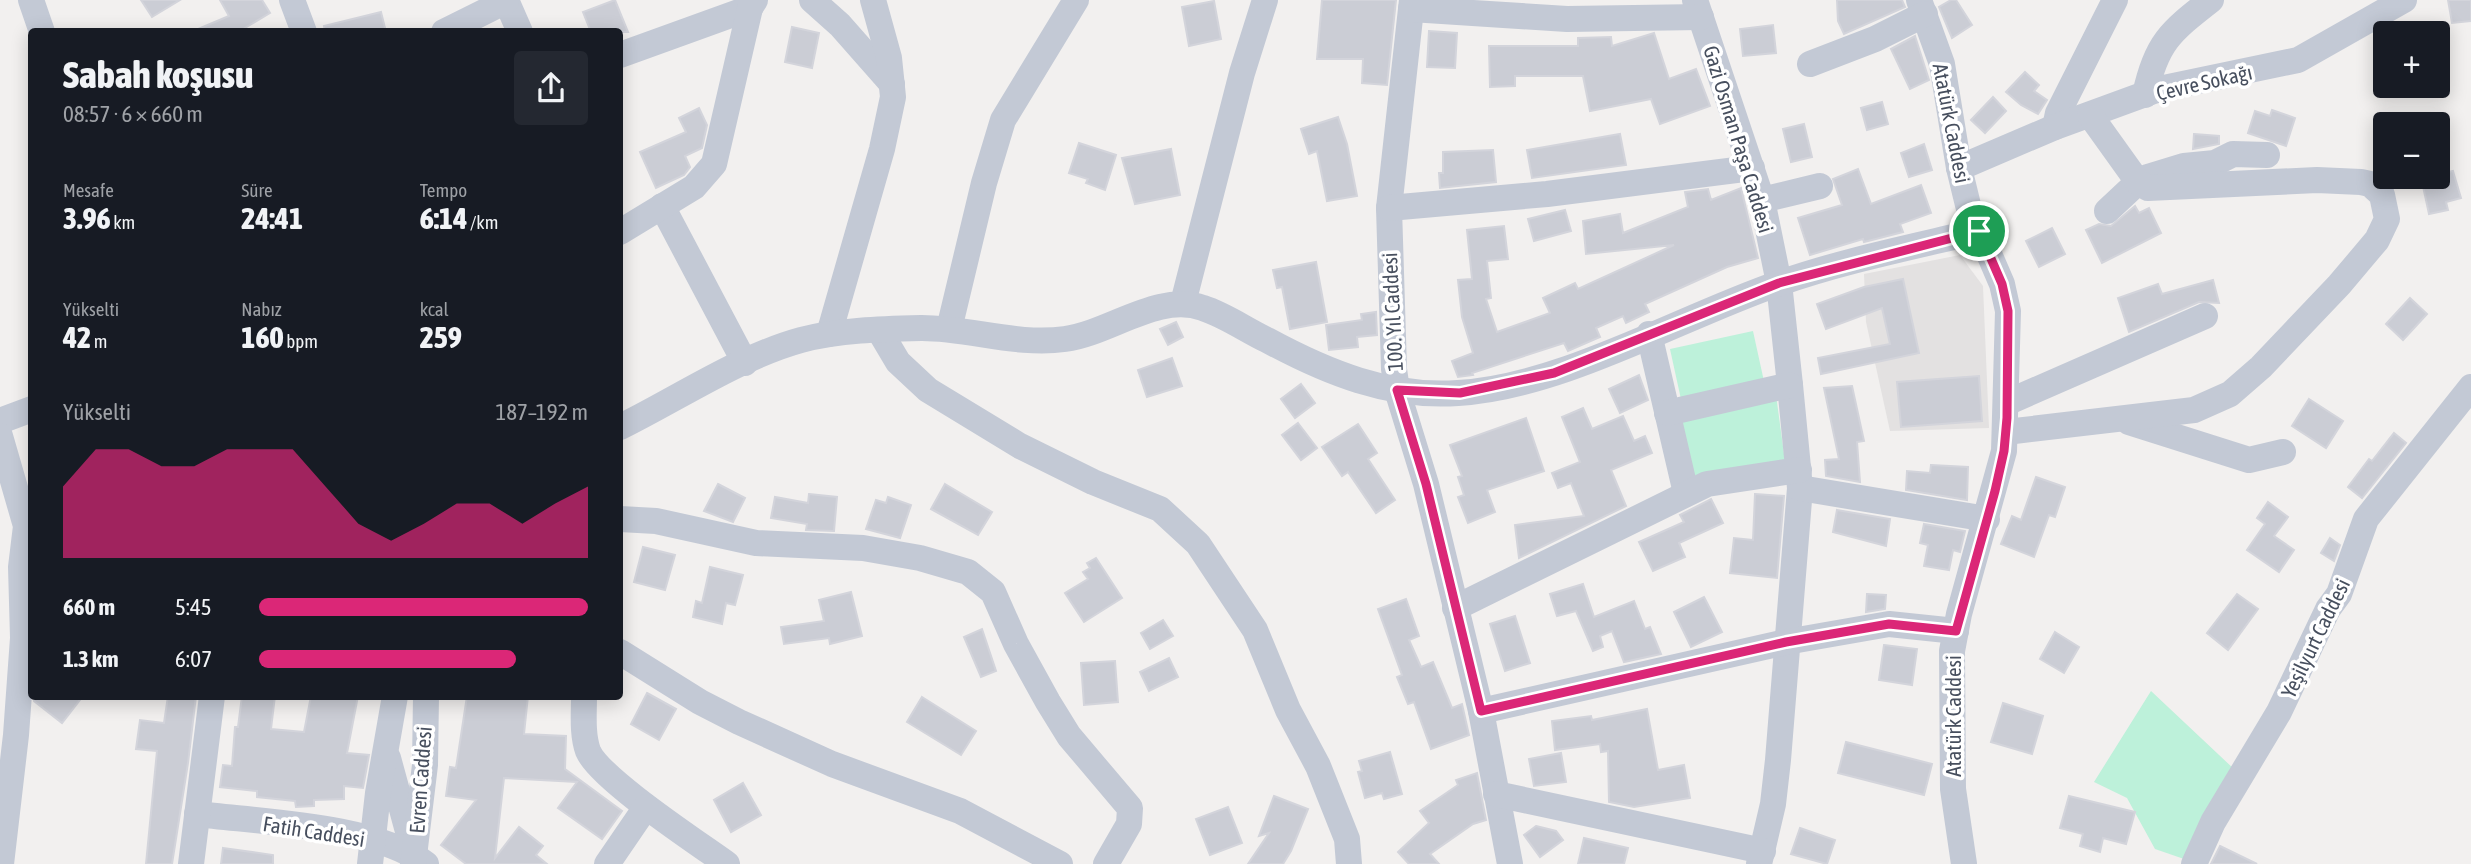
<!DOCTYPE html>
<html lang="tr">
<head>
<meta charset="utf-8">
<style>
	:root { --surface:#171b24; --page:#242831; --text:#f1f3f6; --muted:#9ea1a6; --accent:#db2777 }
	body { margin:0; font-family:"Asap Condensed",sans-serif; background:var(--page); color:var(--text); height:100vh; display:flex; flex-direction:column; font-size:26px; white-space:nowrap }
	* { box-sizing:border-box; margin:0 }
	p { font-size:23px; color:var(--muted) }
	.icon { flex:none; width:38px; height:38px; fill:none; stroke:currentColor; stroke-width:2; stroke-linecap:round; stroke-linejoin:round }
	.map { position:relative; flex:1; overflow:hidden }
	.details { position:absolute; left:28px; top:28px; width:595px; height:672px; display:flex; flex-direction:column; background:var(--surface); border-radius:7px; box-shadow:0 4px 18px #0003 }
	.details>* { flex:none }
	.controls { position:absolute; left:2373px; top:21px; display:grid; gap:14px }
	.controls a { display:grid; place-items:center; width:77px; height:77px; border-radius:7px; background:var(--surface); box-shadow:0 4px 18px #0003; font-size:35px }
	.pin { position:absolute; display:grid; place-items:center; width:60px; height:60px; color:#fff; margin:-30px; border:4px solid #fff; border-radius:50%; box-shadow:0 2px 7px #0007 }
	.round { display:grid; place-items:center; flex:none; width:74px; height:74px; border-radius:7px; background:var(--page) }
	.headline { display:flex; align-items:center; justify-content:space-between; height:119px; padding:0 35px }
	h1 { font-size:38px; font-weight:800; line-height:52px }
	.figures { display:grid; grid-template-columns:repeat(3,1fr); gap:10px; height:119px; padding:7px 35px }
	.figures div { display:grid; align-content:center }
	.figures b { font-size:30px; font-weight:800 }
	.figures small { font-size:19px; font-weight:400 }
	.figures p { font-size:19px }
	.chart { height:196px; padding:14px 35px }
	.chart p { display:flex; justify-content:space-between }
	.chart svg { width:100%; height:126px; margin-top:7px; fill:var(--accent); opacity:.7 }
	ul { padding:0 35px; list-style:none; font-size:23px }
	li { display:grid; grid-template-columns:112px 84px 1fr; align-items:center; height:52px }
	li i { height:18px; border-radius:9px; background:var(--accent) }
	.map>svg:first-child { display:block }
</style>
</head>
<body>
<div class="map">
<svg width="2471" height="864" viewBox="0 0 2471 864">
	<rect width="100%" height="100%" fill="#f2f0ef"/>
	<polygon fill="#e3e1e1" points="1960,255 1983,286 1989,428 1890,431 1866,322 1864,274"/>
	<g fill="#bdf1da">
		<polygon points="1753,331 1765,386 1682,404 1670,349"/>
		<polygon points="1776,395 1785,461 1691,476 1678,416"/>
		<polygon points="2151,691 2235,770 2184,859 2155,849 2127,798 2094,782"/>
	</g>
	<g fill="#cbcdd5" stroke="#d3d4db" stroke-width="2">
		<polygon points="141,0 180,0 152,17"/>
		<polygon points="220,0 262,0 270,13 238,32 191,32 229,16"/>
		<polygon points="615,0 628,32 591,32 583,12"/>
		<polygon points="1322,0 1396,0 1387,85 1362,83 1363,59 1317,59"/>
		<polygon points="1837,0 1902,0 1905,7 1844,34 1838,21"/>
		<polygon points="1951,0 1956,0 1972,25 1952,38 1939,7"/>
		<polygon points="2448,0 2471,0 2471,21 2452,23"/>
		<polygon points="1214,1 1221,39 1189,46 1182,7"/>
		<polygon points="381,12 386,32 325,32 324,26"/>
		<polygon points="1773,25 1776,53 1743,56 1740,29"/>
		<polygon points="792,27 819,33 812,68 785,62"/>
		<polygon points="1429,31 1457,33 1455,68 1427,67"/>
		<polygon points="1654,33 1669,79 1696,69 1710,106 1660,124 1651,99 1590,111 1583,76 1515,76 1515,86 1490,87 1489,46 1578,46 1578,38 1611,37 1612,46"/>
		<polygon points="1915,36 1929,80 1910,89 1891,49"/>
		<polygon points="2025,72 2039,85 2034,91 2047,100 2038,114 2021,105 2006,92"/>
		<polygon points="1993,97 2006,111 1985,133 1971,120"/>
		<polygon points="1882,102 1888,124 1867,130 1861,108"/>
		<polygon points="699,108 707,125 702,148 685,156 690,167 684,175 656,188 640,152 686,132 679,118"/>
		<polygon points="2272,110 2295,118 2286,146 2248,133 2255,111 2270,116"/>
		<polygon points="1338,117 1347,144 1357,196 1327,201 1317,151 1309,154 1301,129"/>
		<polygon points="1804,124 1812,157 1791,162 1783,129"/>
		<polygon points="1620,134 1626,165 1532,178 1527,150"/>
		<polygon points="2194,134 2219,136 2219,144 2193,149"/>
		<polygon points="1079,143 1116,155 1105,190 1086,183 1088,179 1069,173"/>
		<polygon points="1924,144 1932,170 1909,177 1901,153"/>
		<polygon points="1171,149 1180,195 1135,204 1122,158"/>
		<polygon points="1493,150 1496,182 1440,188 1439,173 1443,173 1443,152"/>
		<polygon points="1858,169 1871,204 1921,185 1931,213 1900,224 1903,232 1864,242 1863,239 1810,255 1798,218 1842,205 1833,179"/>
		<polygon points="2453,171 2461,198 2446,202 2448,210 2429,214 2421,177 2438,177 2438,174"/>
		<polygon points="1741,188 1758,258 1727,267 1645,304 1649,312 1626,323 1623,316 1596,328 1600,337 1568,351 1564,343 1472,373 1473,375 1458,377 1452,361 1473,353 1462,317 1458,280 1472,279 1467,230 1504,226 1508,259 1487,261 1491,298 1486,299 1497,332 1550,313 1543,298 1575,283 1578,289 1674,245 1586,254 1583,221 1620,214 1623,233 1688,207 1685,192 1708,189 1711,200"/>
		<polygon points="2135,206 2139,213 2149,208 2161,233 2102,263 2086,230 2099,224 2111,226"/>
		<polygon points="1565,210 1571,231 1534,241 1528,219"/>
		<polygon points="2052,228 2065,254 2039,267 2026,241"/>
		<polygon points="1316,262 1327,322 1290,329 1282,287 1277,288 1273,270"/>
		<polygon points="1903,279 1919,353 1821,374 1818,358 1890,344 1882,308 1826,329 1817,304 1864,287"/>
		<polygon points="2213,280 2219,303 2199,302 2129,332 2118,298 2158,284 2162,294"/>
		<polygon points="2410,298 2427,314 2403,340 2386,324"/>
		<polygon points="1376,312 1377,335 1357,337 1358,347 1329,350 1326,325 1362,320 1361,314"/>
		<polygon points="1176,322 1183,337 1168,345 1160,329"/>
		<polygon points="1172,358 1182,386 1147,397 1138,370"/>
		<polygon points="1639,375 1648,400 1620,413 1609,389"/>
		<polygon points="1979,376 1982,421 1901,427 1897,382"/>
		<polygon points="1301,384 1315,403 1295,418 1281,399"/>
		<polygon points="1852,386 1864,441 1857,442 1860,482 1826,476 1825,460 1839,459 1824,388"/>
		<polygon points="2309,399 2343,421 2326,448 2292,426"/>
		<polygon points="1583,408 1592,429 1623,416 1634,441 1645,436 1652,453 1611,470 1626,506 1519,558 1515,525 1584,516 1571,483 1558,488 1552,473 1580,462 1562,417"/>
		<polygon points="1526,418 1544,471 1487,490 1495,512 1468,523 1458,497 1464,495 1458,477 1462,476 1450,445"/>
		<polygon points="1298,423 1317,448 1301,460 1282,435"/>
		<polygon points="1358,424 1377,453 1368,459 1395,500 1376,513 1348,472 1342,476 1322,447"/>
		<polygon points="2394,433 2406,443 2362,498 2348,487 2369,459 2372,461"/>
		<polygon points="1931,465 1968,467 1967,500 1906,490 1907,471 1930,473"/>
		<polygon points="2036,477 2065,487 2055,517 2049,515 2034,557 2001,544 2012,516 2021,520"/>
		<polygon points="718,484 745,498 733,522 704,511"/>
		<polygon points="945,484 992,512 978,535 931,509"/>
		<polygon points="809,494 837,497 834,531 806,530 807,524 771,518 775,497 808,503"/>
		<polygon points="1755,494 1784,496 1777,578 1730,573 1734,538 1753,540"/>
		<polygon points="888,497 911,505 900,538 866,529 876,500 886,503"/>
		<polygon points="1711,499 1723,523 1679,543 1685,557 1653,571 1639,542 1684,522 1680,515"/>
		<polygon points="2268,502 2288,517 2274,536 2294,550 2279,572 2247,550 2265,524 2257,518"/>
		<polygon points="1837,510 1890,519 1886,546 1833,532"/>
		<polygon points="1924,524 1965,531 1960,552 1953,550 1949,570 1924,566 1928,545 1920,543"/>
		<polygon points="2330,538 2340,545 2334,561 2321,553"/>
		<polygon points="643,547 675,555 665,590 634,582"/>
		<polygon points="1096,558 1122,598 1084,622 1065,593 1088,579 1083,572 1090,568 1087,563"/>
		<polygon points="710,567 743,575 735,605 726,603 722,624 693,617 696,601 702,603"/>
		<polygon points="1583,584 1594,617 1634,601 1645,629 1650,627 1661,654 1624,662 1612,631 1600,636 1603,647 1593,651 1576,611 1557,616 1550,594"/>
		<polygon points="851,592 862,636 830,644 829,638 784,644 781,627 824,621 819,600"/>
		<polygon points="1867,594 1886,595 1885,609 1866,612"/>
		<polygon points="2237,594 2258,609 2228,650 2207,633"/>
		<polygon points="1704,597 1722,632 1691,647 1674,612"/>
		<polygon points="1406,599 1419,636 1409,640 1421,667 1433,662 1452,708 1462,704 1469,735 1431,749 1414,702 1408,704 1397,677 1402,675 1378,609"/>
		<polygon points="1515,616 1530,663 1505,671 1490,624"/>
		<polygon points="1163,620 1173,636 1150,649 1141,633"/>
		<polygon points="982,629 996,671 981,677 964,637"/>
		<polygon points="2055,632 2079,647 2064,673 2040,659"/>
		<polygon points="1884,645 1917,649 1912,685 1879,680"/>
		<polygon points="1169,658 1178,677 1149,691 1140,672"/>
		<polygon points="1115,661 1118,702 1084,705 1081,663"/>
		<polygon points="647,693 676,709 659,740 631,724"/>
		<polygon points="35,696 83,696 62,723 34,701"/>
		<polygon points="168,696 196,696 188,763 172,864 146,864 157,751 136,749 140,720 164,723"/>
		<polygon points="242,696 275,696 271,729 304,732 311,696 358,696 347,753 369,755 363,788 344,786 344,799 314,800 314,806 296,807 295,801 257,797 257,791 220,787 223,765 232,766 235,727 238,727"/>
		<polygon points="467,696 528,696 524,734 566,736 565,769 622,811 602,839 558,808 577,782 504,778 495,858 519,827 543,846 536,855 547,864 466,864 441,845 476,800 446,796 450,767 456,768"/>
		<polygon points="922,697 976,731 961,755 907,722"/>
		<polygon points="2003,703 2043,716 2032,754 1991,742"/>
		<polygon points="1647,709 1658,770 1684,765 1690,798 1634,807 1609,802 1608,751 1601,752 1600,744 1555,750 1552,721 1591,716 1592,720"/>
		<polygon points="1846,742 1932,764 1924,795 1838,773"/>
		<polygon points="1390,752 1402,794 1384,799 1382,793 1365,798 1358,772 1362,771 1359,761"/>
		<polygon points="1561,753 1566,782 1534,786 1529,759"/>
		<polygon points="1477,773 1486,820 1473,824 1430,854 1439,864 1409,864 1398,852 1429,823 1420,811 1458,785 1456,780"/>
		<polygon points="743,783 761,815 731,832 714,800"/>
		<polygon points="1274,796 1308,809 1291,851 1283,864 1248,864 1269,833 1259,836"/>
		<polygon points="2069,796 2135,812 2126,844 2103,838 2100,852 2080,846 2083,834 2060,828"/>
		<polygon points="1228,807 1242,843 1210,855 1196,819"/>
		<polygon points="1536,826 1556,831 1563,840 1540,857 1524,835"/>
		<polygon points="1800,828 1835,840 1827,864 1791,854"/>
		<polygon points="1584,838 1628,848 1624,864 1578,864"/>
		<polygon points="2220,846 2257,864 2211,864"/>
		<polygon points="223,848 273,855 273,864 221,864"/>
	</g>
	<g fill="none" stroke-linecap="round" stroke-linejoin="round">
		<g stroke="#c3c9d5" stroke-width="26">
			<polyline points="31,0 42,32"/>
			<polyline points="292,0 304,32"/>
			<polyline points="506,0 520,32"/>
			<polyline points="812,0 840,25 892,84"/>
			<polyline points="1412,0 1389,208 1394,369 1397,390 1426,484 1481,711 1510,864"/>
			<polyline points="1695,0 1762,200 1779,283 1790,385 1800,488 1778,760 1773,804 1759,864"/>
			<polyline points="1919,0 1942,64 1959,168 1968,205 2002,284 2008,311 2004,451 1959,614 1952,651 1953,789 1964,864"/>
			<polyline points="1411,9 1567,19 1701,17"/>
			<polyline points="444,32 506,1"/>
			<polyline points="620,55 750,8 755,0"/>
			<polyline points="1810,64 1875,39 1925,14"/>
			<path d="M2145,95c11,-52 25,-63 66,-95"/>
			<polyline points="2055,127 2058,113 2115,0"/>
			<polyline points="1959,168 2055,127 2159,89 2298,60 2404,0"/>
			<polyline points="1762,200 1820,186"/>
			<polyline points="662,206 745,363"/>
			<polyline points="1389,208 1547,194 1752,168"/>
			<polyline points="2107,211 2138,182 2148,177 2184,166 2215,163 2233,154 2267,155"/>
			<polyline points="620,232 694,187 714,164 750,8"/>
			<polyline points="1183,303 1242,73 1265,0"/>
			<polyline points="949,329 984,183 1003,120 1076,0"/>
			<polyline points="879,330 898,362 928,390 1020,446 1093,482 1160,509 1198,544 1255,630 1288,710 1318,766 1347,839 1349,864"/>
			<polyline points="829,334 882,149 893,97 889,58 873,0"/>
			<polyline points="1649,334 1686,493"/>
			<polyline points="2006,403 2205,316"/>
			<polyline points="1667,413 1790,385"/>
			<polyline points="0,421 32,409"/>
			<polyline points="2129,422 2249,460 2283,452"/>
			<path d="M620,427c57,-28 119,-70 181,-87 38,-10 81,-11 121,-12 48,0 96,18 143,11 45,-6 93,-47 138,-31 22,7 43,22 64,32 59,32 122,58 191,53 103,-6 221,-75 319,-109 65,-23 135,-37 202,-53"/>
			<polyline points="2006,432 2194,410 2230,394 2261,367 2339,285 2377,240 2387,219 2382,195 2370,184 2361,182 2317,180 2148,188 2138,182 2090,115"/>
			<polyline points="0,436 26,526 21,567 23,638 16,735 1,864"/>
			<polyline points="1800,488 1987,519"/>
			<polyline points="620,519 656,521 756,543 863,548 920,558 968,572 993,592 1016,644 1048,702 1069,736 1130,808 1129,824 1106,864"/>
			<polyline points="1455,608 1707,484 1799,470"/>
			<polyline points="620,652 700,702 739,722 832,764 960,811 1060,864"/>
			<path d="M584,696c0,18 -2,38 4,55 12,28 110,92 139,113"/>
			<polyline points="1481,711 1786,642 1889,624 1956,631"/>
			<polyline points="388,758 412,846"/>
			<polyline points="1496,794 1763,851"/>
			<path d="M197,814c64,8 178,11 229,50"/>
			<polyline points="191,864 212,696"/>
			<polyline points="370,864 378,793 395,696"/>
			<polyline points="413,864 425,765 426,696"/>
			<polyline points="607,864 646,807"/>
			<polyline points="2194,864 2213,822 2279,712 2328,609 2339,594 2366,519 2471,387"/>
		</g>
	</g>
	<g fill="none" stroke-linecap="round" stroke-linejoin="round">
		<defs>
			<polygon id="route" points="1979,231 2002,284 2008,311 2007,418 2004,451 1995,491 1956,631 1889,624 1786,642 1481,711 1426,484 1397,390 1460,393 1554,373 1779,283"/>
		</defs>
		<use href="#route" stroke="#fff" stroke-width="14"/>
		<use href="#route" stroke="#db2777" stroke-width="9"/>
	</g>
	<g text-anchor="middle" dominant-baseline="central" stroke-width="7" stroke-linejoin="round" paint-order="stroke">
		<g font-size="21" fill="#474f5e" stroke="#fff">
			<text transform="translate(2204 82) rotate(-13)">Çevre Sokağı</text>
			<text transform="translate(1952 123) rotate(79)">Atatürk Caddesi</text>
			<text transform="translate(1739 139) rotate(73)">Gazi Osman Paşa Caddesi</text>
			<text transform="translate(1392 312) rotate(-93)">100. Yıl Caddesi</text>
			<text transform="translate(2315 638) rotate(-64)">Yeşilyurt Caddesi</text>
			<text transform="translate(1953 716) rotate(-90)">Atatürk Caddesi</text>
			<text transform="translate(420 780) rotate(-86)">Evren Caddesi</text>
			<text transform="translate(314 831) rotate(9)">Fatih Caddesi</text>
		</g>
	</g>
</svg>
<div class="controls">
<a>+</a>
<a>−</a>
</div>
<div class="pin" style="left:1979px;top:231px;background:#1e9e55"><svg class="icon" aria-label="arrive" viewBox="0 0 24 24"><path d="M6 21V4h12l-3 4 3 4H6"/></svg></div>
<section class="details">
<div class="headline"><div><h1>Sabah koşusu</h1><p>08:57 · 6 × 660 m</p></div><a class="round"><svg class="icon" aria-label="share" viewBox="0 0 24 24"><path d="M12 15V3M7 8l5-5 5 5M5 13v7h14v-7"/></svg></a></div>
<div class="figures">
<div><p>Mesafe</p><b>3.96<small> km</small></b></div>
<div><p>Süre</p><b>24:41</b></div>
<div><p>Tempo</p><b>6:14<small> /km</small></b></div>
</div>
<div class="figures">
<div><p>Yükselti</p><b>42<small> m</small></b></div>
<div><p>Nabız</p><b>160<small> bpm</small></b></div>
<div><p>kcal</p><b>259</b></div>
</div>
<div class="chart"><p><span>Yükselti</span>187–192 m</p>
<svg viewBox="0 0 160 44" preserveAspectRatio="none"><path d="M0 44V19L10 6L20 6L30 12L40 12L50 6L60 6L70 6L80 19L90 32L100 38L110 32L120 25L130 25L140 32L150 25L160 19V44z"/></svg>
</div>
<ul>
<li><b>660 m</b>5:45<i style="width:100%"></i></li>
<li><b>1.3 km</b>6:07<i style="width:78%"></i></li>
</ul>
</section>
</div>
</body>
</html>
